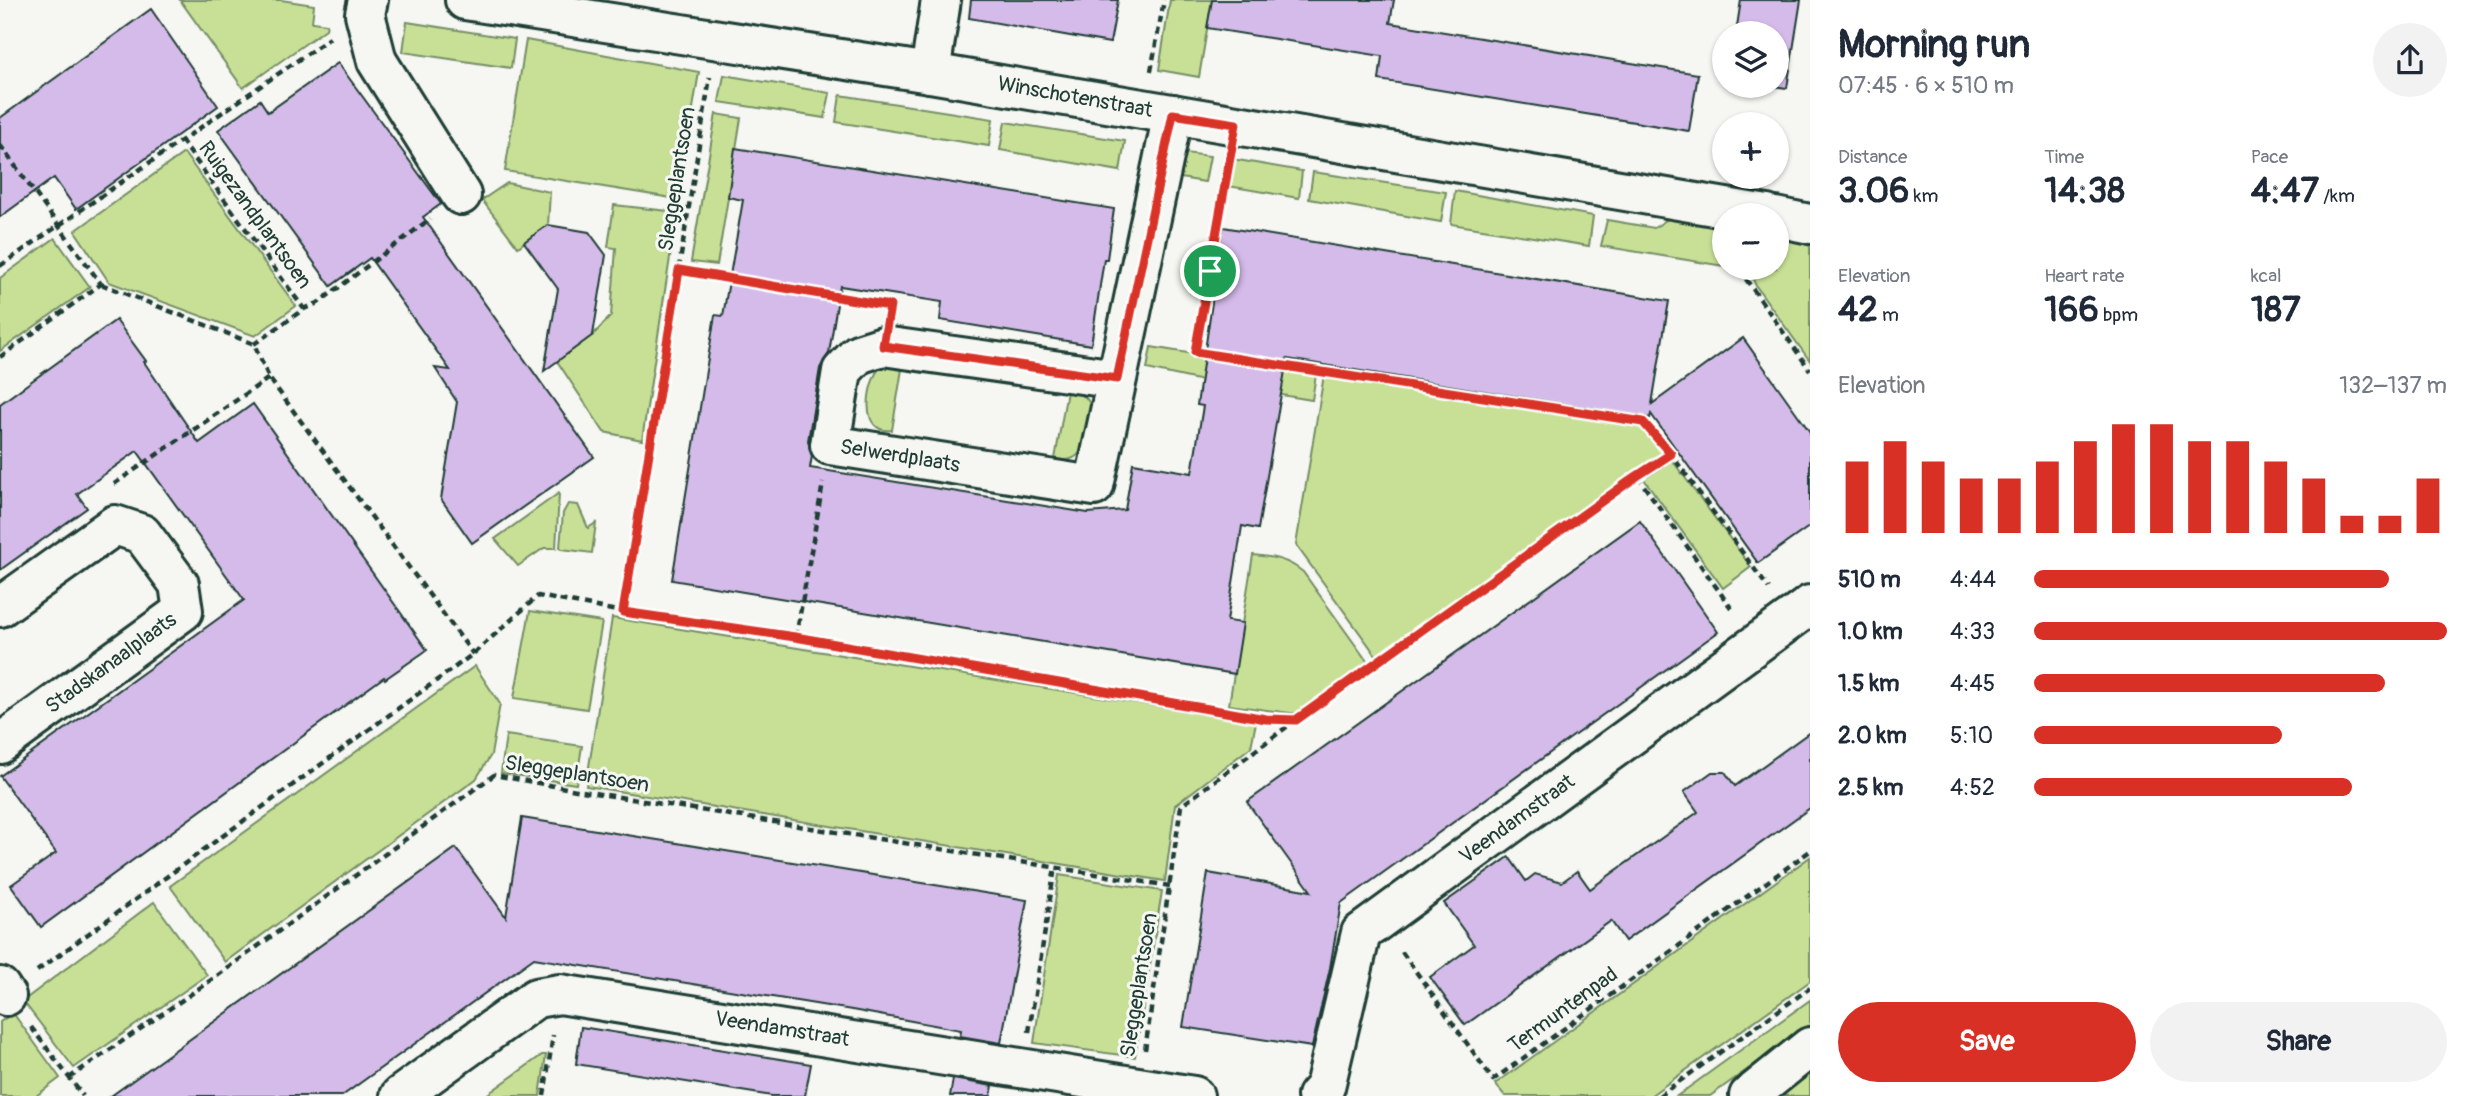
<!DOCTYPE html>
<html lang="en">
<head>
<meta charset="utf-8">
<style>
	:root { --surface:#fff; --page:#f2f2f3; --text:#1f2937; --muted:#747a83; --accent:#d93025 }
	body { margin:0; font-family:Pangolin,sans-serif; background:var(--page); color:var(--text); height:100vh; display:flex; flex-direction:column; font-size:26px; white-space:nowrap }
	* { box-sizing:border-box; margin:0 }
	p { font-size:23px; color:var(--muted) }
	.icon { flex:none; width:38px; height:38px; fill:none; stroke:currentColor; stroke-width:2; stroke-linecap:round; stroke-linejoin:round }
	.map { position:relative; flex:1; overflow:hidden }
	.details { display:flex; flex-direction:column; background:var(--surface); width:665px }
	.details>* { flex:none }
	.fabs { position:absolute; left:1712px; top:21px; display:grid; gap:14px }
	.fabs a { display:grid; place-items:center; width:77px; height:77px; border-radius:50%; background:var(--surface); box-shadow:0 2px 5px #0004; font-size:35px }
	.pin { position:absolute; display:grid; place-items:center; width:60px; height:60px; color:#fff; margin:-30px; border:4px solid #fff; border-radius:50%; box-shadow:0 2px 7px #0007 }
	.round { display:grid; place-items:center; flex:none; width:74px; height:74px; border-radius:37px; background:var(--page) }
	.summary { display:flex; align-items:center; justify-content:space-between; height:119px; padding:0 28px }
	h1 { font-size:38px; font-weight:800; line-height:52px }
	.metrics { display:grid; grid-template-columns:repeat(3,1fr); gap:10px; height:119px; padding:7px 28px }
	.metrics div { display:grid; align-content:center }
	.metrics b { font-size:35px; font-weight:800 }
	.metrics small { font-size:19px; font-weight:400 }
	.metrics p { font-size:19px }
	.chart { height:196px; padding:14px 28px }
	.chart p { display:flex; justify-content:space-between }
	.chart svg { width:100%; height:126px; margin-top:7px; stroke:var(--accent); stroke-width:6 }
	.primary-button { display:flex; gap:14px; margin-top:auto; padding:14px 28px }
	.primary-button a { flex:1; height:80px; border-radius:42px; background:var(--accent); color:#fff; font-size:28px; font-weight:800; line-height:80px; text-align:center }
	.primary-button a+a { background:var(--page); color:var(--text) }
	ul { padding:0 28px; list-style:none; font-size:23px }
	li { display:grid; grid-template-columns:112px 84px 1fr; align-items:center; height:52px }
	li i { height:18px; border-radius:9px; background:var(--accent) }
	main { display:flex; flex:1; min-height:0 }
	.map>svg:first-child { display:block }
</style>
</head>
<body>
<main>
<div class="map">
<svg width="1810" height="1096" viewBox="0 0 1810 1096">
	<rect width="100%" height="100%" fill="#f6f6f2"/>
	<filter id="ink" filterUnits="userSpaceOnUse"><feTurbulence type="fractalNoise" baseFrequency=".0143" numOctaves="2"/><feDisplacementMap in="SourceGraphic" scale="14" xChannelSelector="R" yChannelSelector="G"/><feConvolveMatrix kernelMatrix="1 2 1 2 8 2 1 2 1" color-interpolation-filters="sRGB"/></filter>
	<g filter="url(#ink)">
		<g fill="#c8e096" stroke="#748e65" stroke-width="2">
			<polygon points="180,0 281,0 314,5 312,22 327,24 326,29 243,88"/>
			<polygon points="1170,0 1212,0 1199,77 1159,70"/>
			<polygon points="407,22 515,39 511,68 403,52"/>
			<polygon points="526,40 699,72 678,199 505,171"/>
			<polygon points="724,75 830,93 825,118 719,102"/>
			<polygon points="840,95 993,119 989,146 836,122"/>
			<polygon points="716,114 741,118 717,265 691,262"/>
			<polygon points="1005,122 1125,141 1120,171 1000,150"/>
			<polygon points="1177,152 1210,156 1205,182 1168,176"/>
			<polygon points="184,153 296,306 255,336 109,282 75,231"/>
			<polygon points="1232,159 1302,171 1299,198 1228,186"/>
			<polygon points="1313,172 1446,192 1441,222 1309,199"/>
			<polygon points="507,183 550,192 548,225 518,247 482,200"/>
			<polygon points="1455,191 1593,216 1589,246 1451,224"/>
			<polygon points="614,205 677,212 642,440 604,432 557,361 593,335 611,316 616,248 608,247"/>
			<polygon points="1671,217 1724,225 1724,266 1601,246 1607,220 1654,228"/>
			<polygon points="1776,234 1810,246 1810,361 1756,286 1751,275 1752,268 1776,268"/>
			<polygon points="55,238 90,287 0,351 0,278"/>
			<polygon points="1151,347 1316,374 1312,400 1221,385 1147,369"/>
			<path d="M903,363l-11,67c-34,5 -25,-49 -11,-64z"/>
			<polygon points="1324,375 1641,427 1666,452 1378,658 1296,545"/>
			<path d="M1067,391c24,2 26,14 22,35 -4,20 -8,39 -34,33z"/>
			<polygon points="1672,460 1751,567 1723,588 1644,479"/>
			<polygon points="559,493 556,548 544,548 518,566 495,539"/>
			<polygon points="568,504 578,505 588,528 596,523 592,553 562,549 560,547 563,513"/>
			<path d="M1253,555c21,2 34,4 50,17l66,92 -71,50 -69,-9z"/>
			<polygon points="530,611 602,622 587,709 514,698"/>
			<polygon points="612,618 1256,722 1251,747 1175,805 1165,881 586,786"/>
			<polygon points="475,666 500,704 491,755 476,779 225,962 170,886"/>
			<polygon points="506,735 582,746 576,784 501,773"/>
			<polygon points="1810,857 1810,981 1799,989 1650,1096 1505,1096 1495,1084"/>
			<polygon points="1059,875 1162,891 1135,1057 1034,1043"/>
			<polygon points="154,902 207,975 74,1068 23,1001"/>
			<polygon points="1810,1000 1810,1025 1710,1096 1677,1096"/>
			<polygon points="13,1013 60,1078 36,1096 0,1096 0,1022"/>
			<polygon points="542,1055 546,1055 540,1096 485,1096"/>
			<polygon points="1810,1068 1810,1096 1771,1096"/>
		</g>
		<g fill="#d5bbea" stroke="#1f3d34" stroke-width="2">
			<polygon points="971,0 1118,0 1110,43 969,18"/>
			<polygon points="1212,0 1394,0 1390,23 1698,74 1689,131 1379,80 1382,56 1207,28"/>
			<polygon points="1741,0 1801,0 1787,88 1773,86 1776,86 1776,33 1736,33"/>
			<polygon points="151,9 218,106 76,209 54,178 0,217 0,118"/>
			<polygon points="338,63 441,204 423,217 594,457 472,543 441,499 457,402 435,368 450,370 370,258 331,286 218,130 260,100 268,112"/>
			<polygon points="735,148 1114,209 1107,259 1104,259 1091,345 940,320 942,302 840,286 829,353 820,368 808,441 812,456 810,468 1088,513 1125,510 1133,463 1192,473 1203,406 1197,405 1223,227 1669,301 1652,404 1743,338 1810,432 1810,526 1758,563 1651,414 1650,418 1287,359 1258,529 1242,526 1227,621 1243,623 1235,674 672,580 715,315 723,316 743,200 728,197"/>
			<polygon points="548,225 589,232 606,255 593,335 544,371 558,289 524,242"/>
			<polygon points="116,320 146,361 144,362 199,443 253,404 427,650 385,679 384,677 41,927 11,885 56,853 0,776 244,600 137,451 77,494 87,508 0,570 0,404"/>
			<polygon points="1640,521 1718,632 1341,903 1330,968 1312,1047 1183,1027 1208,873 1311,891 1247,802"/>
			<polygon points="1810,732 1810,808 1625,941 1611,921 1465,1025 1430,977 1474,945 1444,903 1509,857 1526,881 1535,874 1562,882 1577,871 1590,889 1698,812 1684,792 1712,772 1725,772 1735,786"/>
			<polygon points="522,818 1027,900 1001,1043 960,1036 961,1030 852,1010 534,958 342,1096 111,1096 456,848 506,917"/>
			<polygon points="581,1027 811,1064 805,1096 772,1096 576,1064"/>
			<polygon points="953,1079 993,1086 991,1096 950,1096"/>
		</g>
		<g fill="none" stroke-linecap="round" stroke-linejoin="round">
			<defs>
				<g id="minor">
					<polyline points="368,0 365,14 377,61 461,195"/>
					<polyline points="465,0 930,73 1767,215"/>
					<polyline points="930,73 941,0"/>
					<polyline points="1776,217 1810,224"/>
					<polyline points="1117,379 1094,486 830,445 842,371 858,354 883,346 1117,379 1173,114"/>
					<polyline points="0,607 115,525 142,534 179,584 183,611 0,744"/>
					<polyline points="0,987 6,996"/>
					<polyline points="400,1096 536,998 560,994 1194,1096"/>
					<polyline points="1317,1096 1325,1087 1361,933 1810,605"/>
					<polyline points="1749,1096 1810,1047"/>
				</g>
			</defs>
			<use href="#minor" stroke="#1f3d34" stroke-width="44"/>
			<g stroke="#1f3d34" stroke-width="4.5" stroke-dasharray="7 5" stroke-linecap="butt">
				<polyline points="1151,71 1164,0"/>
				<polyline points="181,140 304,309"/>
				<polyline points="0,145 101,284"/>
				<polyline points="1229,163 1195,352 1643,423 1671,454 1769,589"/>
				<polyline points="0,266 330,38"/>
				<polyline points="1744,268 1743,275 1810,370"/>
				<polyline points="679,270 882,304"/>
				<polyline points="101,284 254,344 269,378 473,654"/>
				<polyline points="254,344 304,309 318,303 430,219"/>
				<polyline points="0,357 101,284"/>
				<polyline points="1637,476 1734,612"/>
				<polyline points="114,484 269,378"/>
				<polyline points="623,612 710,77"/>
				<polyline points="796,637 823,483"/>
				<polyline points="1402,952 1493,1080 1810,851"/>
				<polyline points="37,971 473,654 538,596 623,612 795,637 1266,719 1296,720"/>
				<polyline points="31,1027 83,1096"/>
				<polyline points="1029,1032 1055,867"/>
				<polyline points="1145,1050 1181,806 1296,720 1637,476 1671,454"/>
				<polyline points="69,1078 217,976 494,775 582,791 1170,886"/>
				<polyline points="544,1096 553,1035"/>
				<polyline points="1659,1096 1810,988"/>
			</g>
			<use href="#minor" stroke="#f6f6f2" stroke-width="38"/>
		</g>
	</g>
	<g fill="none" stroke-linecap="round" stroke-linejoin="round" filter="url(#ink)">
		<defs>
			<polygon id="route" points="1173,114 1236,124 1195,352 1643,422 1671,454 1637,476 1296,720 1266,719 795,637 623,612 679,270 890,306 883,346 1117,379"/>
		</defs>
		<use href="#route" stroke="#fff" stroke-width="14"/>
		<use href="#route" stroke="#d93025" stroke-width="9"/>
	</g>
	<g text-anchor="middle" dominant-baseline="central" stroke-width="6" stroke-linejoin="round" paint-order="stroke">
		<g font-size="21" fill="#1f3d34" stroke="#f6f6f2">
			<text transform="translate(1075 97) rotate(10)">Winschotenstraat</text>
			<text transform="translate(677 179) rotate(-81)">Sleggeplantsoen</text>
			<text transform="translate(255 215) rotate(54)">Ruigezandplantsoen</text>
			<text transform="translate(900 456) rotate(9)">Selwerdplaats</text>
			<text transform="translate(111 663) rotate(-36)">Stadskanaalplaats</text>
			<text transform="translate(577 774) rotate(9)">Sleggeplantsoen</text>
			<text transform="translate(1517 819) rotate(-36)">Veendamstraat</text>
			<text transform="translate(1139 985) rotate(-81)">Sleggeplantsoen</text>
			<text transform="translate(1563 1010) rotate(-36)">Termuntenpad</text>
			<text transform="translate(782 1029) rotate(9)">Veendamstraat</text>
		</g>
	</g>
</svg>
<div class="fabs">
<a><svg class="icon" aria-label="layers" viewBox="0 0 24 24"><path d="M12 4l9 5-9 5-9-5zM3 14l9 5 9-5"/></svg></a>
<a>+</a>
<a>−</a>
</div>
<div class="pin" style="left:1210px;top:271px;background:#1e9e55"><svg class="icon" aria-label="arrive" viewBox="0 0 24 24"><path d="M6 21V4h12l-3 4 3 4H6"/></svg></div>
</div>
<section class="details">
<div class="summary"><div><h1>Morning run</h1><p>07:45 · 6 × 510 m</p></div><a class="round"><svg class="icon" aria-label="share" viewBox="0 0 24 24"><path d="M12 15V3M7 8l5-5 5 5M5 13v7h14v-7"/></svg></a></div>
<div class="metrics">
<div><p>Distance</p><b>3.06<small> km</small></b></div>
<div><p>Time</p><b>14:38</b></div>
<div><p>Pace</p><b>4:47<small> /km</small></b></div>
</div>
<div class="metrics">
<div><p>Elevation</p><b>42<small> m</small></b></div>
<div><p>Heart rate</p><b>166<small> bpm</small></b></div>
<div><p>kcal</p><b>187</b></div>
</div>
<div class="chart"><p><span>Elevation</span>132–137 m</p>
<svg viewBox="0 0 160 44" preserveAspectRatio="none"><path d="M5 44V19M15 44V12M25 44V19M35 44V25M45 44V25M55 44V19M65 44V12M75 44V6M85 44V6M95 44V12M105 44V12M115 44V19M125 44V25M135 44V38M145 44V38M155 44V25"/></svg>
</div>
<ul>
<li><b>510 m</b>4:44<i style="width:86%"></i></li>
<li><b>1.0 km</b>4:33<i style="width:100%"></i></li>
<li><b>1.5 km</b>4:45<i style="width:85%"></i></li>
<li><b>2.0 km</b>5:10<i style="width:60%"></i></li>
<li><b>2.5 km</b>4:52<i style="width:77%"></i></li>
</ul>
<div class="primary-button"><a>Save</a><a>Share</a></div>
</section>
</main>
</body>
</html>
